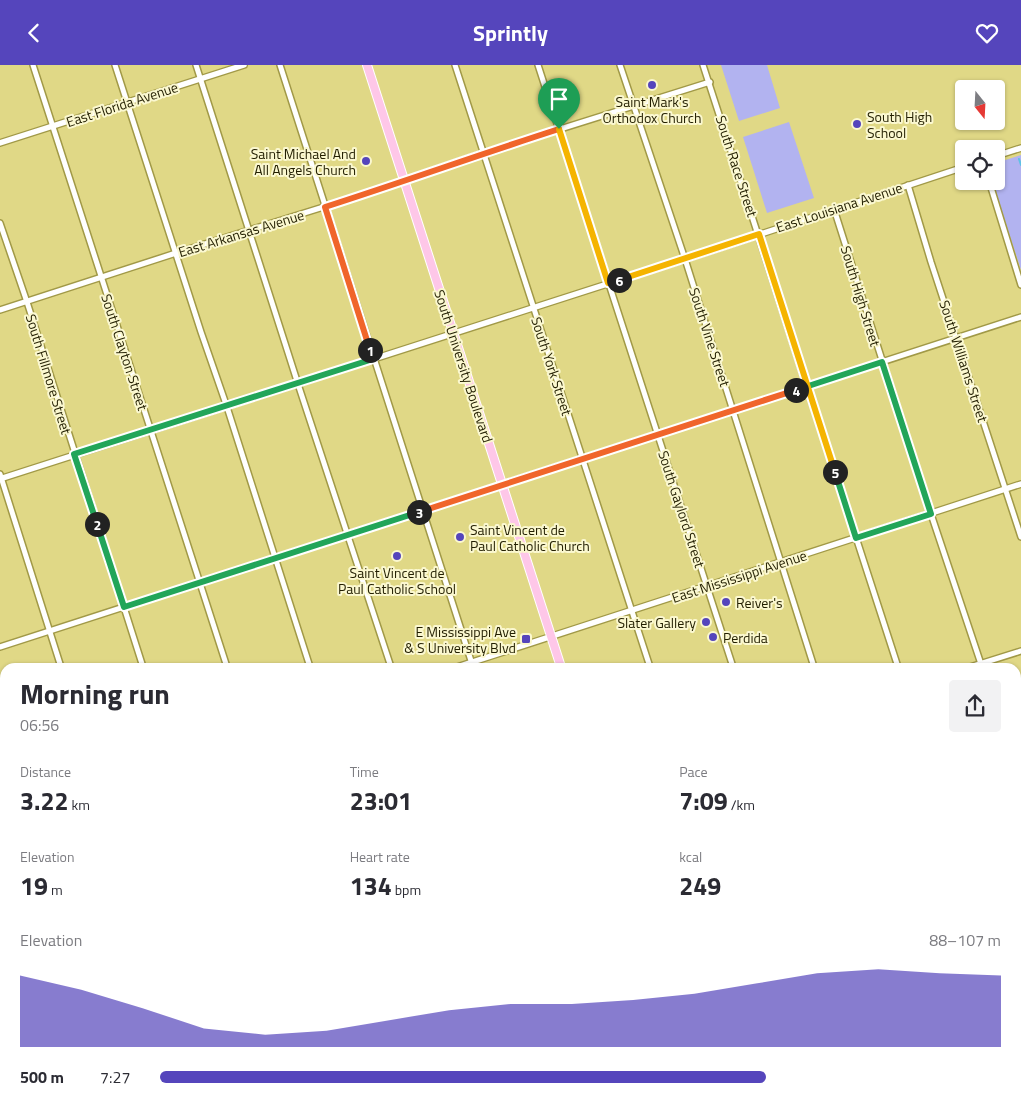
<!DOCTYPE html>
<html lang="en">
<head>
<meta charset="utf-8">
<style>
	:root { --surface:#fff; --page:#f2f2f3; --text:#2b2b33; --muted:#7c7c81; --accent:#5545bc }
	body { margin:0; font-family:"Titillium Web",sans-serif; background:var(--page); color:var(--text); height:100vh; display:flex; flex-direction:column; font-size:19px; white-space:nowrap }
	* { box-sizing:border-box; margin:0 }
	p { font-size:16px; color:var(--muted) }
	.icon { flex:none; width:28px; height:28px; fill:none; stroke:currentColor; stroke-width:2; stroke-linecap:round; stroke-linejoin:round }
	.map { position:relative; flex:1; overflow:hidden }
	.panel { position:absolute; left:0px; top:598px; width:1021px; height:444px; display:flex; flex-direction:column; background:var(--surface); border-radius:15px 15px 0 0; box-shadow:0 1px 4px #0004 }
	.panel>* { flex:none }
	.needle { width:32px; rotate:162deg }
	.tools { position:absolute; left:955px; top:15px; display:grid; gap:10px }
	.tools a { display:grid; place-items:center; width:50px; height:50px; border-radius:5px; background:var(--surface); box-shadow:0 1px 4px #0004; font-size:25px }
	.pin { position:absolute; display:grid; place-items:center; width:42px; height:42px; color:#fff; margin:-51px -21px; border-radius:50% 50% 50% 0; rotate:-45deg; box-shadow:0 0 5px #0007 }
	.pin .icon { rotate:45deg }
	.km { position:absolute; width:25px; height:25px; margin:-12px; border-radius:50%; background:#222; color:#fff; font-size:14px; line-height:25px; text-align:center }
	.round { display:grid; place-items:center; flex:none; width:52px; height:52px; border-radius:5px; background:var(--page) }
	.summary { display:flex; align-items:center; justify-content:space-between; height:85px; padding:0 20px }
	h1 { font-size:28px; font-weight:700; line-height:38px }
	.stats { display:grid; grid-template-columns:repeat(3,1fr); gap:8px; height:85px; padding:5px 20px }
	.stats div { display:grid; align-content:center }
	.stats b { font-size:25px; font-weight:700 }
	.stats small { font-size:14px; font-weight:400 }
	.stats p { font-size:14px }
	.chart { height:140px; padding:10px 20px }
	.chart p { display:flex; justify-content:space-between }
	.chart svg { width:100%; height:90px; margin-top:5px; fill:var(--accent); opacity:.7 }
	ul { padding:0 20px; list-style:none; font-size:16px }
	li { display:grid; grid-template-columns:80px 60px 1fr; align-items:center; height:38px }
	li i { height:12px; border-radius:6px; background:var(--accent) }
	header { display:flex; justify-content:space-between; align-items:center; height:65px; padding:0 20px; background:var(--accent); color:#fff; font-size:22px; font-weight:700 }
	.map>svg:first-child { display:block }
</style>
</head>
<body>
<header><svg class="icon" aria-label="back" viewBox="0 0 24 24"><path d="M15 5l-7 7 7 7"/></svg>Sprintly<svg class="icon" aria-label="heart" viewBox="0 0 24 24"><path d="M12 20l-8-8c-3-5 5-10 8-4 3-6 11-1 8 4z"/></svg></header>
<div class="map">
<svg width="1021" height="1041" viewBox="0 0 1021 1041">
	<rect width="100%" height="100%" fill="#e0d886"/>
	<g fill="#b2b3f0">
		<polygon points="721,0 767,0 780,43 739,56"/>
		<polygon points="789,57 814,133 767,148 743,72"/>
		<polygon points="1021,90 1021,205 992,116 996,116 996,98"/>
	</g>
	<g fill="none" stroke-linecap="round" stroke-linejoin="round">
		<polyline stroke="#5dc2e5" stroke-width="2" points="1019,94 1021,100"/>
		<defs>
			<g id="minor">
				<polyline points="33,0 227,602"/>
				<polyline points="115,0 201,267 227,342 310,602"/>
				<polyline points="196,0 298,319 391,602"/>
				<polyline points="280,0 473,602"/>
				<polyline points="455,0 650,602"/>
				<polyline points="538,0 733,602"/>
				<polyline points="620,0 685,194 814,602"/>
				<polyline points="703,0 898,602"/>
				<polyline points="989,116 1021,220"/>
				<polyline points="908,120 931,197 1021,472"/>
				<polyline points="834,144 931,449 982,602"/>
				<polyline points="0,158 27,237 143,602"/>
				<polyline points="0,245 176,188 362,130 484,88 710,17"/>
				<polyline points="0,409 61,602"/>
				<polyline points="0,582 1021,252"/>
				<polyline points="970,602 1021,586"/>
				<polyline points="0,674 5,690"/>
				<polyline points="1016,713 1021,729"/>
				<polyline points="1016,757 1021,756"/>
				<polyline points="0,918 5,916"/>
				<polyline points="1016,927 1021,926"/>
				<polyline points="0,930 5,945"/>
				<polyline points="1016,971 1021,985"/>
				<polyline points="0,998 5,997"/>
				<polyline points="35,1036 36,1041"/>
				<polyline points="120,1036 121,1041"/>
				<polyline points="790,1036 792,1041"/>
				<polyline points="872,1036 874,1041"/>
				<polyline points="955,1036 956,1041"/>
				<polyline points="142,1041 157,1036"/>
				<polyline points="205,1041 208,1036"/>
				<polyline points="306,1041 309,1036"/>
				<polyline points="451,1041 454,1036"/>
				<polyline points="583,1041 589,1036"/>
				<polyline points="672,1041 679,1036"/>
			</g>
			<g id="tertiary">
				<polyline points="0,78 244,0"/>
				<polyline points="996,91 1021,83"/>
				<polyline points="0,414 685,194 964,102"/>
				<polyline points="457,602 1021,419"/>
				<polyline points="0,751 5,750"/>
				<polyline points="0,790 5,793"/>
				<polyline points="351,1036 357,1041"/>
			</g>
			<g id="primary">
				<polyline points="367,0 561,602"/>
				<polyline points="702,1036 704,1041"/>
			</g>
		</defs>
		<use href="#minor" stroke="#a19947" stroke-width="8"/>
		<use href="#tertiary" stroke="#a19947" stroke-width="8"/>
		<use href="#primary" stroke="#fff" stroke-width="10"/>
		<use href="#minor" stroke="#fff" stroke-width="5"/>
		<use href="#tertiary" stroke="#fff" stroke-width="5.5"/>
		<use href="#primary" stroke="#fec7e8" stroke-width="8"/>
	</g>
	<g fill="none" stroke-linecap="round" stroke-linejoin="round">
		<defs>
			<path id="split-1" d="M370,285l-45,-143c78,-25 156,-53 234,-78"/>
			<polyline id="split-2" points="97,459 74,389 373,294 370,285"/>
			<polyline id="split-3" points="97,459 124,542 419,447"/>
			<polyline id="split-4" points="419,447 796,325"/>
			<polyline id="split-5" points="796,325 882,297 931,449 856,473 835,407"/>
			<polyline id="split-6" points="619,215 759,169 835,407"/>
			<polyline id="split-7" points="559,64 608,218 619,215"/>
		</defs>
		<use href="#split-1" stroke="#fff" stroke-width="10"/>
		<use href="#split-2" stroke="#fff" stroke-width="10"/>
		<use href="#split-3" stroke="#fff" stroke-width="10"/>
		<use href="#split-4" stroke="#fff" stroke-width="10"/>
		<use href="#split-5" stroke="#fff" stroke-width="10"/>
		<use href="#split-6" stroke="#fff" stroke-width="10"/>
		<use href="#split-7" stroke="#fff" stroke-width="10"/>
		<use href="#split-1" stroke="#f0652b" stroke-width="6"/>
		<use href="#split-2" stroke="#22a559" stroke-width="6"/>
		<use href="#split-3" stroke="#22a559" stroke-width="6"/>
		<use href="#split-4" stroke="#f0652b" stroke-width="6"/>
		<use href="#split-5" stroke="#22a559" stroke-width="6"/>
		<use href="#split-6" stroke="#f5b400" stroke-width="6"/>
		<use href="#split-7" stroke="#f5b400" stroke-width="6"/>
	</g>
	<g fill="#5545bc" stroke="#fbf8d0" stroke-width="2">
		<circle cx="652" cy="20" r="5"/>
		<circle cx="857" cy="59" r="5"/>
		<circle cx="366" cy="96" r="5"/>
		<circle cx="460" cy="472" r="5"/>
		<circle cx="397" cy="491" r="5"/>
		<circle cx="726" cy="537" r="5"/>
		<circle cx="706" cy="557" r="5"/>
		<circle cx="713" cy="572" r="5"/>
		<rect x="521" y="569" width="10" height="10" rx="2.5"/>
	</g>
	<g text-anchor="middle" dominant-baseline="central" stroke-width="4" stroke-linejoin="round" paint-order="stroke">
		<g font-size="14" fill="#221e00" stroke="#fbf8d0" text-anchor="start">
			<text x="652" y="36" text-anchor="middle">Saint Mark's<tspan x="652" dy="16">Orthodox Church</tspan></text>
			<text x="867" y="51">South High<tspan x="867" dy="16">School</tspan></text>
			<text x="356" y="88" text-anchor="end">Saint Michael And<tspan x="356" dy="16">All Angels Church</tspan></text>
			<text x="470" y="464">Saint Vincent de<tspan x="470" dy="16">Paul Catholic Church</tspan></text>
			<text x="397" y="507" text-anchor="middle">Saint Vincent de<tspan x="397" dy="16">Paul Catholic School</tspan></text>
			<text x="736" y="537">Reiver's</text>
			<text x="696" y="557" text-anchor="end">Slater Gallery</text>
			<text x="516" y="566" text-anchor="end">E Mississippi Ave<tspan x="516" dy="16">&amp; S University Blvd</tspan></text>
			<text x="723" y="572">Perdida</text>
		</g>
		<g font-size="14" fill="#221e00" stroke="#fbf8d0">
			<text transform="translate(122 39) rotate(-18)">East Florida Avenue</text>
			<text transform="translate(737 101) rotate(72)">South Race Street</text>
			<text transform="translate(839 142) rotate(-18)">East Louisiana Avenue</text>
			<text transform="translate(241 168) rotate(-17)">East Arkansas Avenue</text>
			<text transform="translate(861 231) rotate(73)">South High Street</text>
			<text transform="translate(710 272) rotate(72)">South Vine Street</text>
			<text transform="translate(125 287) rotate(72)">South Clayton Street</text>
			<text transform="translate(964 296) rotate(72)">South Williams Street</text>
			<text transform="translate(464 301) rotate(72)">South University Boulevard</text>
			<text transform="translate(552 301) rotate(72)">South York Street</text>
			<text transform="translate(49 309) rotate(73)">South Fillmore Street</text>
			<text transform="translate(682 444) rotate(72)">South Gaylord Street</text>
			<text transform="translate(739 511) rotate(-18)">East Mississippi Avenue</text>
		</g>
	</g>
</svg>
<div class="tools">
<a><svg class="needle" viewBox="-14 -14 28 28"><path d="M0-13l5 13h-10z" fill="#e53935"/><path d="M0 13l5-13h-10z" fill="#7c7c81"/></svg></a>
<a><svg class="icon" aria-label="locate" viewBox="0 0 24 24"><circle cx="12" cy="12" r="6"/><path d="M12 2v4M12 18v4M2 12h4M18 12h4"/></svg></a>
</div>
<div class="pin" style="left:559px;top:64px;background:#1e9e55"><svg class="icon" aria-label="arrive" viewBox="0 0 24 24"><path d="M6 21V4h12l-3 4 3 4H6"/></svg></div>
<b class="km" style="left:370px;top:285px">1</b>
<b class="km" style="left:97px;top:459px">2</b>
<b class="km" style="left:419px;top:447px">3</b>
<b class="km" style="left:796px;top:325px">4</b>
<b class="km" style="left:835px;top:407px">5</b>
<b class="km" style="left:619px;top:215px">6</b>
<section class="panel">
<div class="summary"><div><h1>Morning run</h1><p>06:56</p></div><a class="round"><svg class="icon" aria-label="share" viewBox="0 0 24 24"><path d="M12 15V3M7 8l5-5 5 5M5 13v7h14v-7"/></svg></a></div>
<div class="stats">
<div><p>Distance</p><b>3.22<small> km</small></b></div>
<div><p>Time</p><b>23:01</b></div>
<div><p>Pace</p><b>7:09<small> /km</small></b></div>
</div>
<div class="stats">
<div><p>Elevation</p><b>19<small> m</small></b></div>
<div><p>Heart rate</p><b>134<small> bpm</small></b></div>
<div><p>kcal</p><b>249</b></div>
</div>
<div class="chart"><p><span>Elevation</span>88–107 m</p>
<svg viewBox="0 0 160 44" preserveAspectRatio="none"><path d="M0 44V9L10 16L20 25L30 35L40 38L50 36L60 31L70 26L80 23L90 23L100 21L110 18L120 13L130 8L140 6L150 8L160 9V44z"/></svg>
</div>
<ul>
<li><b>500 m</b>7:27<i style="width:72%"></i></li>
</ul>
</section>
</div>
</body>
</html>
